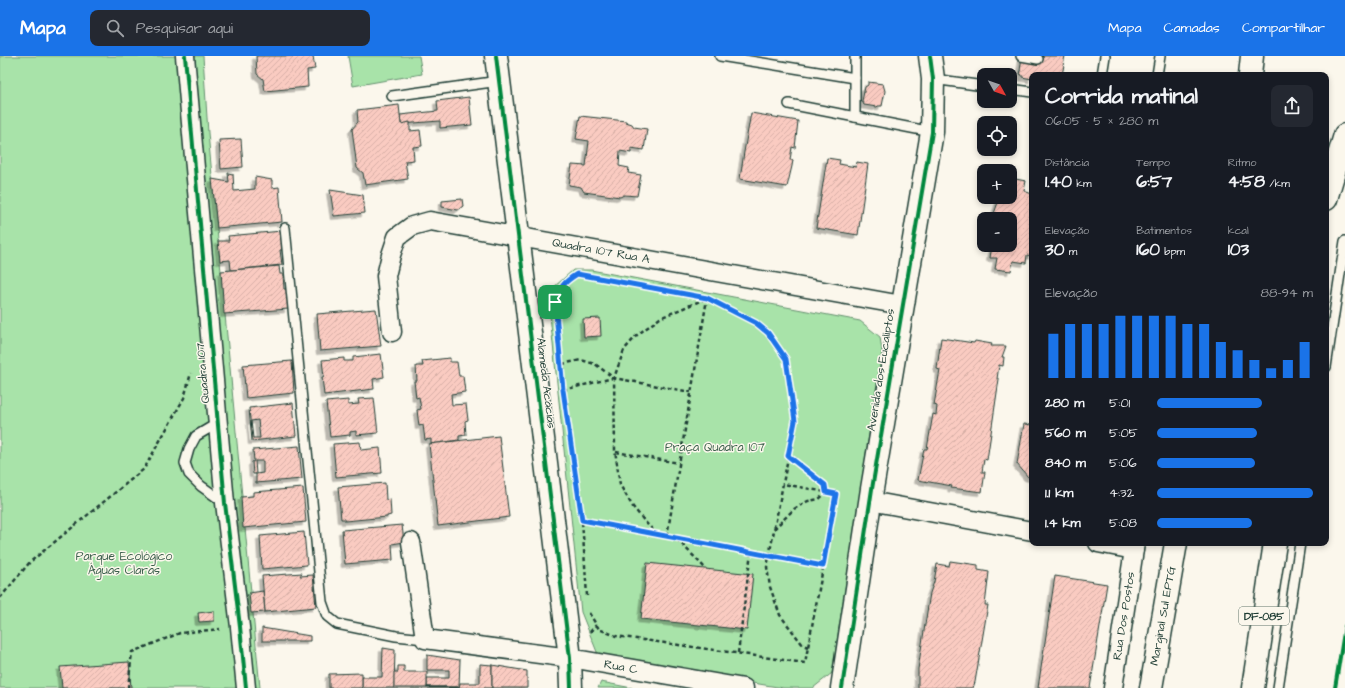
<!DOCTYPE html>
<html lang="pt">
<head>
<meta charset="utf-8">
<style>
	:root { --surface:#171b24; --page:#242831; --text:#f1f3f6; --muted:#9ea1a6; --accent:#1a73e8 }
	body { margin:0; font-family:"Architects Daughter",sans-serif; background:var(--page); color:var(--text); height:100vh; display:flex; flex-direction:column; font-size:15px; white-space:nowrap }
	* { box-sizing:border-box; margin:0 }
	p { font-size:13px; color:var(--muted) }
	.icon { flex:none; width:22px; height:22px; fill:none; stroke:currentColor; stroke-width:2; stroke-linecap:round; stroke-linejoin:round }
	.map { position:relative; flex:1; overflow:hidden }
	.details { position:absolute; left:1029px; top:16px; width:300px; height:474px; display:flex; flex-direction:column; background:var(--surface); border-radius:8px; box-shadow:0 2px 6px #0003 }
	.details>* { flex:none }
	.needle { width:26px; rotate:130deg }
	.controls { position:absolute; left:977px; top:12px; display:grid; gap:8px }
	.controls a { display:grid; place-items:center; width:40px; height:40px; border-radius:8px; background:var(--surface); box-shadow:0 2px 6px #0003; font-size:20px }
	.pin { position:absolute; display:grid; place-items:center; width:34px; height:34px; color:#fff; margin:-17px; border-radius:8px; box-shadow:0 2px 6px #0006 }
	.round { display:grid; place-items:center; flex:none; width:42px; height:42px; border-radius:8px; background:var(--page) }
	.head { display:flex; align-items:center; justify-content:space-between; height:68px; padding:0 16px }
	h1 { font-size:22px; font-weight:700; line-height:30px }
	.metrics { display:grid; grid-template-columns:repeat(3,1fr); gap:6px; height:68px; padding:4px 16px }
	.metrics div { display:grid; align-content:center }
	.metrics b { font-size:17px; font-weight:700 }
	.metrics small { font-size:11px; font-weight:400 }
	.metrics p { font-size:11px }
	.chart { height:112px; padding:8px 16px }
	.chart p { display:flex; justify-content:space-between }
	.chart svg { width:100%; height:72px; margin-top:4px; stroke:var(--accent); stroke-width:6 }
	ul { padding:0 16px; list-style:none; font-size:13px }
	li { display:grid; grid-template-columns:64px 48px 1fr; align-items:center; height:30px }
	li i { height:10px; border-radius:5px; background:var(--accent) }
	header { display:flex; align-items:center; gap:24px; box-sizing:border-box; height:56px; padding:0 20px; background:var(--accent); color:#fff }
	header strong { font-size:19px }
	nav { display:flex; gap:22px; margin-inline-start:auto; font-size:14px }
	.search { width:280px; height:36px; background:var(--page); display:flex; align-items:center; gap:10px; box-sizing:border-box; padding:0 14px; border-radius:8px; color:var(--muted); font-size:15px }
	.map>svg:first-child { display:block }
</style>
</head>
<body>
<header>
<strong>Mapa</strong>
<div class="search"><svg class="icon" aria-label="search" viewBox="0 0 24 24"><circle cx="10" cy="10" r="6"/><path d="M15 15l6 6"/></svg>Pesquisar aqui</div>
<nav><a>Mapa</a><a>Camadas</a><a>Compartilhar</a></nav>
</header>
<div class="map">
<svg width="1345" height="632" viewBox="0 0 1345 632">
	<defs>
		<pattern id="forest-firs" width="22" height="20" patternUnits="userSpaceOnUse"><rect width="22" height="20" fill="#a8e3a9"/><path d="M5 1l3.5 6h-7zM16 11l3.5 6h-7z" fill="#90c492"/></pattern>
		<pattern id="building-hatch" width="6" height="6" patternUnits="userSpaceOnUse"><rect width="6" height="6" fill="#facbc1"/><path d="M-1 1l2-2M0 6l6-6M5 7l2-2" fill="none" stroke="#d6afa6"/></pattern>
		<filter id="shadow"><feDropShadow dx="-3.5" dy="3.5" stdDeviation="0" flood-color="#0004"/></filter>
	</defs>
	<rect width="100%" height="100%" fill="#fbf7ec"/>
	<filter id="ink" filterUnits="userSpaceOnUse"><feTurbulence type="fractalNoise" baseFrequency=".025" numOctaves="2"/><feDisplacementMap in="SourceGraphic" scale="8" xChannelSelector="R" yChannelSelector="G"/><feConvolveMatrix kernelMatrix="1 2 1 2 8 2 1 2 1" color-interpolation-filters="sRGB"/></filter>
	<g filter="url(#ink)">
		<polygon fill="url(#forest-firs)" stroke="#64906e" points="601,626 632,632 598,632"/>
		<g fill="#a8e3a9" stroke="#64906e">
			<polygon points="0,0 203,0 208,77 260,632 0,632"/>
			<polygon points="348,0 419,0 422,18 353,30"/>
			<polygon points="573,214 591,214 860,265 880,281 882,295 832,617 813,632 784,632 614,605 597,596 581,556 549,250 553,232"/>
		</g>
		<g fill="url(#building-hatch)" stroke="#1f3d34" fill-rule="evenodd" filter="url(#shadow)">
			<polygon points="256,0 313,0 315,13 307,14 308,31 265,35 263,23 257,18"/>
			<polygon points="1022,0 1065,0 1063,9 1064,9 1062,19 1032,19 1032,23 1022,21 1022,19 1020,18 1021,15 1020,15"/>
			<polygon points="868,26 883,28 885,35 882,50 878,50 877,51 864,49 862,45 865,31 868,29"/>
			<polygon points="469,41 472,69 440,72 440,65 401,68 400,59 438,55 437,45"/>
			<polygon points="399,49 401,68 410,66 410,75 420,74 422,90 413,91 414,104 405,105 408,123 365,129 363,117 357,112 352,73 358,66 357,54"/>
			<polygon points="751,57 798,65 795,92 792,91 790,104 793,104 792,110 787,131 740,123 744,96"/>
			<polygon points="580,60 626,65 626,66 632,68 634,71 647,73 644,94 631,92 631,97 620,95 619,110 629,112 628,117 641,119 637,140 624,139 620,141 584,136 581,131 569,129 572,109 586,110 589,85 576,83"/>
			<polygon points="241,83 243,111 221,113 219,84"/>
			<polygon points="827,102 840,104 839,108 856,111 857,106 868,108 858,179 816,172"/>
			<polygon points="228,117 233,118 234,135 255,133 255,121 272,124 272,132 279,131 282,166 217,172 212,123 229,126"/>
			<polygon points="1010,122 1026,125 1024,135 1032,138 1032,200 1027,199 1026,207 1013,205 1011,215 995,213 997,202 990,202 992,189 1010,189 1010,163 992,163 1000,141 1010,141"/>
			<polygon points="330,134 363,139 365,157 334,160"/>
			<polygon points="462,143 463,150 458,154 442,151 442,145"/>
			<polygon points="282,175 283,194 280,194 282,209 231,214 230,204 220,205 218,185 229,185 228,180"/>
			<polygon points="279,210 280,218 283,218 284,233 287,233 288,253 224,258 221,215"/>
			<polygon points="376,253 381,290 320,295 317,258"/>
			<polygon points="600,262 601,280 584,281 583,263"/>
			<polygon points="941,282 974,287 975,285 992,288 991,290 1006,290 1002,301 1004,301 1003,310 999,309 997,323 999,323 987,404 984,403 982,416 985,416 982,436 951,432 952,430 918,424 924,393 927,393 933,358 936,359 937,350 934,349 940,314 937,313"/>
			<polygon points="381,298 384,321 373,323 374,333 324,339 322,321 324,321 322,304 344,302 344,305 353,305 353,301"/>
			<polygon points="450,302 450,306 457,306 459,320 463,320 465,336 451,338 452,349 466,348 468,364 465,365 466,379 459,380 459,384 431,388 431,383 425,384 423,369 419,370 417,354 421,353 419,341 416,342 414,325 417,325 416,310 423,310 422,305"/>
			<polygon points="292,305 294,337 246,342 243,309"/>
			<polygon points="374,342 378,377 356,379 356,375 350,376 350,379 330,381 326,346 348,344 348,349 359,348 358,343"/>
			<path d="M293,347l3,33 -44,5 -3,-33zM258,364l2,18h-7l-2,-17z"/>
			<polygon points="1024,368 1032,369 1032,422 1028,421 1017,408"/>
			<polygon points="499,380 509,461 438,470 429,388"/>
			<polygon points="360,386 361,394 380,392 382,417 336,421 333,388"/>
			<path d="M299,390l3,33 -46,4v-9h-3l-1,-12 2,-1 -1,-11zM255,405h8v12l-7,1z"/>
			<polygon points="385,427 386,444 390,443 391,459 387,460 387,461 345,465 345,463 341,463 338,431"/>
			<polygon points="303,432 306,466 243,472 241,441 253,440 253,436"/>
			<polygon points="402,469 404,486 392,488 393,504 345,508 342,474"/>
			<polygon points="304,476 307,509 262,513 260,480"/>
			<polygon points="950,505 978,509 978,514 989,516 985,549 988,549 975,626 973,632 918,632 918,613 930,537 934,526 937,508 949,510"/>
			<polygon points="647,507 753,518 747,574 641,563"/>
			<polygon points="302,517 300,520 313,519 316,551 265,556 262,520"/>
			<polygon points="1055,520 1107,528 1090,632 1038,632"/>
			<polygon points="263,535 265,556 251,557 249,537"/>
			<polygon points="214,555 214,565 199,566 198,557"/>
			<polygon points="262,572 310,580 310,585 262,585"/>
			<polygon points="383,592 395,594 394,632 362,632 362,621 382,621"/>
			<polygon points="427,599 460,604 459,631 427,631 427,622 449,622 449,614 427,614"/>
			<polygon points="129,606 131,632 62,632 60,611"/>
			<polygon points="480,608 492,609 492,632 459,632 460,627 480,627"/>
			<polygon points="492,609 527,615 527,632 492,632"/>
			<polygon points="398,610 404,610 404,616 427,616 427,632 394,632 394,616 398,616"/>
			<polygon points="362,617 362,632 329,632 329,618"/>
			<rect x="427" y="631" width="32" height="1"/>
		</g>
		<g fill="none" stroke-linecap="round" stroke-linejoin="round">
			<defs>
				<g id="lane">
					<polyline points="720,0 855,22"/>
					<polyline points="1021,0 1038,3"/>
					<polyline points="1102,19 1105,0"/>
					<polyline points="1157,19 1160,0"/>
					<polyline points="933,23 984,30"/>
					<polyline points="1010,33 1032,36"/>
					<polyline points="392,40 499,25"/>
					<polyline points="789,48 932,76"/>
					<polyline points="855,61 855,0"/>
					<polyline points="285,172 322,546 327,560 337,568 396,580 425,583"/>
					<polyline points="1326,311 1345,185"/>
					<polyline points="218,367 196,380 189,393 185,407 189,418 201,430 225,447"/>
					<polyline points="1278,632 1300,487"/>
				</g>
				<g id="street">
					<polyline points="185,0 225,447 240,571 246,632"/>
					<polyline points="392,276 386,220 391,199 397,181 412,170 430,165 902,249"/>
					<polyline points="870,445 1032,475"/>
					<polyline points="411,486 425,583 570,602 744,632"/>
					<polyline points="1098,487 1134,494"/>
					<polyline points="1113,632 1135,487"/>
				</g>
				<g id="secondary">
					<polyline points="496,0 570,602 571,632"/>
					<polyline points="842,632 872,433 932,76 933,23 930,0"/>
				</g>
				<g id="primary">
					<polyline points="1250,19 1252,0"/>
					<polyline points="1151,632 1176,487"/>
				</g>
				<g id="highway">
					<polyline points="1326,143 1345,79"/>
					<polyline points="1253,632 1275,487"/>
				</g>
			</defs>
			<use href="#lane" stroke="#1f3d34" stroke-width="12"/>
			<use href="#street" stroke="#1f3d34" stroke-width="21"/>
			<use href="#secondary" stroke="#1f3d34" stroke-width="25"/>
			<use href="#primary" stroke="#1f3d34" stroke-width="25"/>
			<use href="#highway" stroke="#1f3d34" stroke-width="25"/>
			<g stroke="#1f3d34" stroke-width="2.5" stroke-dasharray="4 3" stroke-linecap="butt">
				<polyline points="562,308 581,304 595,308 614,322 691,336"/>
				<polyline points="563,334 613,322"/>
				<polyline points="616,396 679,407"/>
				<polyline points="788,400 825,429 826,436"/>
				<polyline points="582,464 823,510"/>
				<polyline points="774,473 794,453 808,445 819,443 826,437"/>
				<polyline points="658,479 646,467 633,451 620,429 615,394 614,322 624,294 637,279 660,262 707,242"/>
				<polyline points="667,480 707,243"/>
				<polyline points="677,483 706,513"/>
				<path d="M587,540l-5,-76 -19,-130 -8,-88c5,-15 9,-19 22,-28l130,24 49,25 12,10 10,13 8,13 9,62 -28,146 3,20 10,28 23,30 5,2"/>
				<polyline points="0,542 30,506 144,413 184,342 191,317"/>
				<polyline points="589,557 599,573 616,580 805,607 837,438 783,428"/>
				<polyline points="590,576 596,569"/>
				<polyline points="738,597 751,496"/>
				<polyline points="128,632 132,596 180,577 220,573"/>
			</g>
			<use href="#lane" stroke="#fbf7ec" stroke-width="9"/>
			<use href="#street" stroke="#fbf7ec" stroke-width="18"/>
			<use href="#secondary" stroke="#fbf7ec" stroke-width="22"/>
			<use href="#primary" stroke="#fbf7ec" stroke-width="22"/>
			<use href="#highway" stroke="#fbf7ec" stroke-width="22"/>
			<defs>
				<g id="cycleway">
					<polyline points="185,0 225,447 240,571 246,632"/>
					<polyline points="496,0 570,602 571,632"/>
					<polyline points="842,632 872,433 932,76 933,23 930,0"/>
					<polyline points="1335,632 1345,570"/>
				</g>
			</defs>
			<use href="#cycleway" stroke="#fbf7ec" stroke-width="6"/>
			<use href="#cycleway" stroke="#00873e" stroke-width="4"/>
		</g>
	</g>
	<g fill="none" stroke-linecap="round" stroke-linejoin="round" filter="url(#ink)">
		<defs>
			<path id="route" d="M577,218l130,24 49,25 12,10 18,26 9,62 -7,35 37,29 1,7 10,2 -13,72 -241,-46 -19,-130 -8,-88c5,-15 9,-20 22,-28z"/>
		</defs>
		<use href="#route" stroke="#fff" stroke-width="8"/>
		<use href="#route" stroke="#1a73e8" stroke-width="5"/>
	</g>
	<g text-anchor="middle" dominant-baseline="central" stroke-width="3" stroke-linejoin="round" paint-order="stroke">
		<rect fill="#fbf7ec" stroke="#61756b" stroke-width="1" x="1239" y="551" width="50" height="18" rx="3"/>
		<g font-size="11" font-weight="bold" fill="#1f3d34">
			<text x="1264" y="560">DF-085</text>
		</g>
		<g font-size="12" fill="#1f3d34" stroke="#fbf7ec">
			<text transform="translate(601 195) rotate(10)">Quadra 107 Rua A</text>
			<text transform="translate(881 314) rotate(-81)">Avenida dos Eucaliptos</text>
			<text transform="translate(203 317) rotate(-95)">Quadra 107</text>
			<text transform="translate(546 327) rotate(83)">Alameda Acácias</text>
			<text transform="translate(1124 560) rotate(-81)">Rua Dos Postos</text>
			<text transform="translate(1163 560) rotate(-80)">Marginal Sul EPTG</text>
			<text transform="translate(621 611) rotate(10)">Rua C</text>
		</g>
		<g font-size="12" fill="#3a5e4b" stroke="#fbf7ec">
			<text x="715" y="391">Praça Quadra 107</text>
			<text x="124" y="500">Parque Ecológico<tspan x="124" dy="14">Águas Claras</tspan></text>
		</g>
	</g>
</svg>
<div class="controls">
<a><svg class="needle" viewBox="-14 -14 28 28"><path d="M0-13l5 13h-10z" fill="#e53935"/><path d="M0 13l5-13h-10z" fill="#9ea1a6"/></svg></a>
<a><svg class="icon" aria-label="locate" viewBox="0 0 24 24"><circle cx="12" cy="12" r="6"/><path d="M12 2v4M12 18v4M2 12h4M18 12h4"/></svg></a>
<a>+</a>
<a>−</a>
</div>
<div class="pin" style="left:555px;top:246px;background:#1e9e55"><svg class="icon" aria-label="arrive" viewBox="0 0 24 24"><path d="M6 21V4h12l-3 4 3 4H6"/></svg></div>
<section class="details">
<div class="head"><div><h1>Corrida matinal</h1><p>06:05 · 5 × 280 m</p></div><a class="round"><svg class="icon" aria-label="share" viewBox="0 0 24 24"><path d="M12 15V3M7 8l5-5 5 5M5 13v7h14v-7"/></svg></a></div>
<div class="metrics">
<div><p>Distância</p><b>1.40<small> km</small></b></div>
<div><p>Tempo</p><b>6:57</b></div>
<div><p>Ritmo</p><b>4:58<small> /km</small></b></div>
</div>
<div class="metrics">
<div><p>Elevação</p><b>30<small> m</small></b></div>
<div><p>Batimentos</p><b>160<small> bpm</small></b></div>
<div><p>kcal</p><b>103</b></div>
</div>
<div class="chart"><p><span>Elevação</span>88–94 m</p>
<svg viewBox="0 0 160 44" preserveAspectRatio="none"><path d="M5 44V17M15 44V11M25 44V11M35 44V11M45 44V6M55 44V6M65 44V6M75 44V6M85 44V11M95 44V11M105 44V22M115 44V27M125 44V33M135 44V38M145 44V33M155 44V22"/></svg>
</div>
<ul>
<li><b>280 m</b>5:01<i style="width:67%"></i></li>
<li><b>560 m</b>5:05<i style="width:64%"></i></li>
<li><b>840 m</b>5:06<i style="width:63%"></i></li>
<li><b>1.1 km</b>4:32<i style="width:100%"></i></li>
<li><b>1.4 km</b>5:08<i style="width:61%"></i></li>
</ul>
</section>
</div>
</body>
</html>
